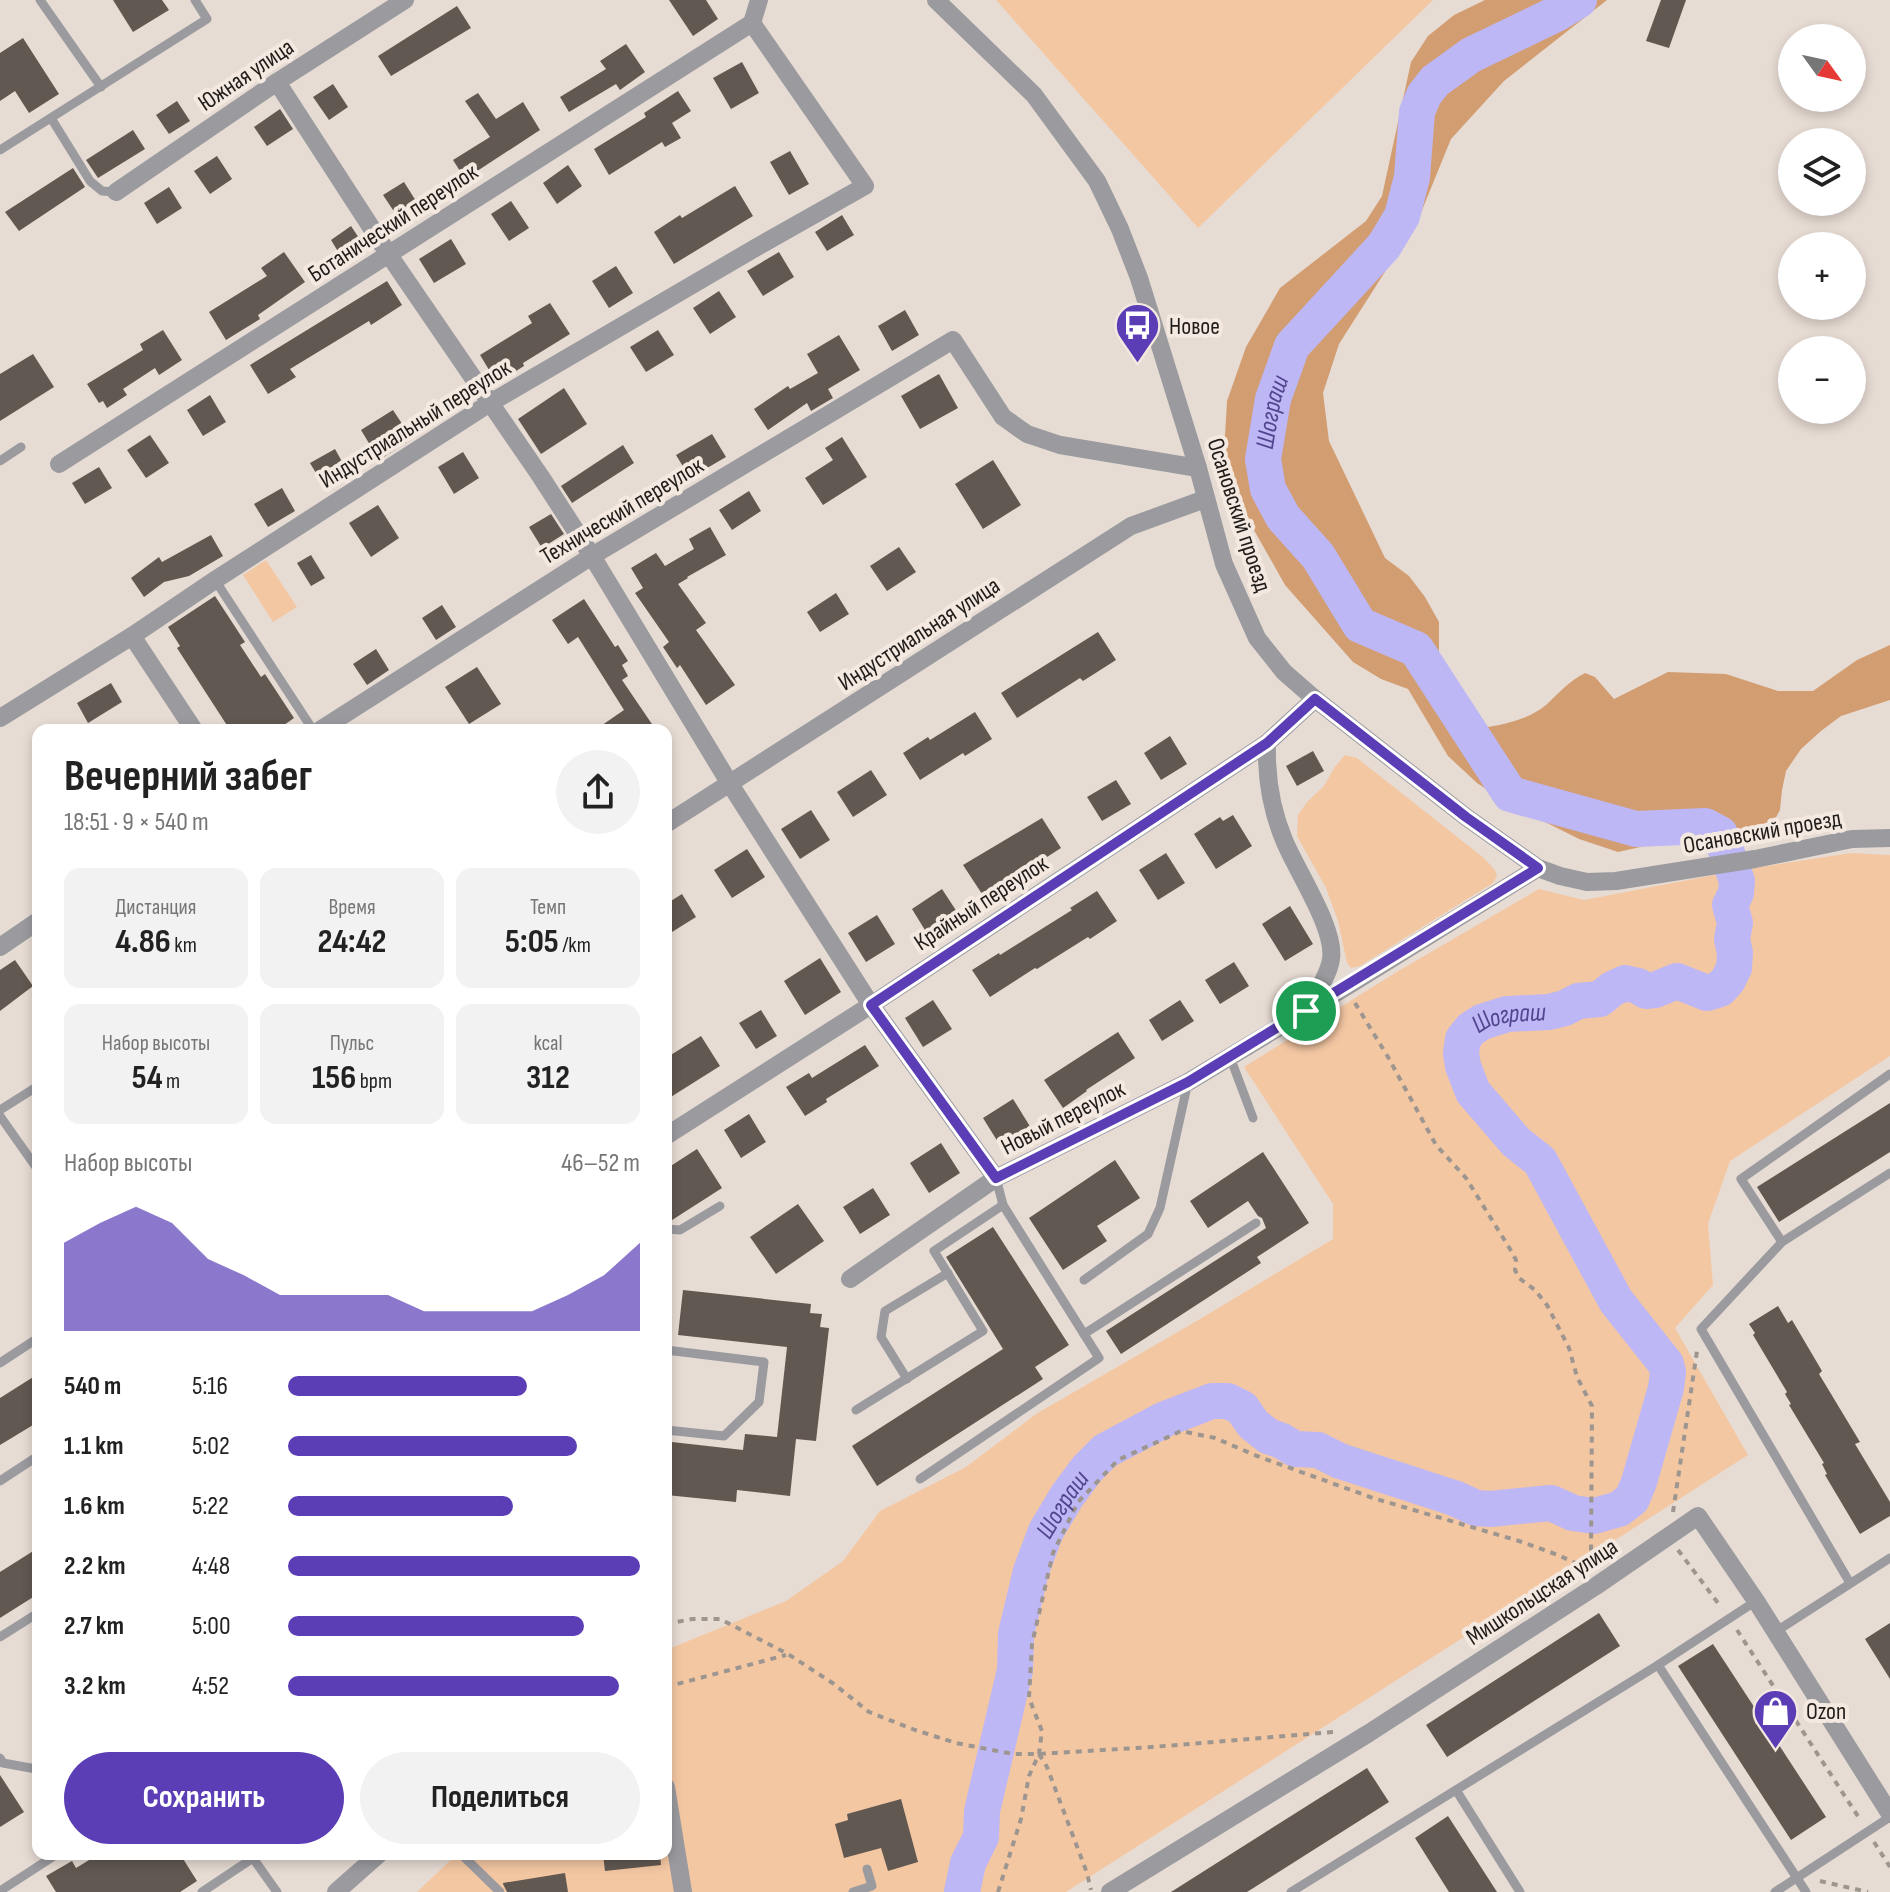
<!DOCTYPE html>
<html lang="ru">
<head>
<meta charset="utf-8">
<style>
	:root { --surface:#fff; --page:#f2f2f2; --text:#222; --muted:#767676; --accent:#5b3eb6 }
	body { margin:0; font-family:"Sofia Sans Condensed",sans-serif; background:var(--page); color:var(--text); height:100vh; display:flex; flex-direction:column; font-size:30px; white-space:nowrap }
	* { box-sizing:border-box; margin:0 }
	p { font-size:26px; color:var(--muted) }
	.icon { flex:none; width:44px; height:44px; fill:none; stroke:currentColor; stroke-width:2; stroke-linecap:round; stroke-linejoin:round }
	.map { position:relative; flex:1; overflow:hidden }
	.panel { position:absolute; left:32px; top:724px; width:640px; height:1136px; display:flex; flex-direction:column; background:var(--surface); border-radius:16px; box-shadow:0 4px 12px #0003 }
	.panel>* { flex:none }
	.needle { width:52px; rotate:123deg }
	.controls { position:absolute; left:1778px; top:24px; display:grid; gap:16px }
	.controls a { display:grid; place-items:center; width:88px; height:88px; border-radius:50%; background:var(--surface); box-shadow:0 4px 12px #0003; font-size:40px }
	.pin { position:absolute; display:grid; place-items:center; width:68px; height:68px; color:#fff; margin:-34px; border:4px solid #fff; border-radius:50%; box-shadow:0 2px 8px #0007 }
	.round { display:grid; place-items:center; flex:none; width:84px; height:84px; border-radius:42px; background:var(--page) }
	.headline { display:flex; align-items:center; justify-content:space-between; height:136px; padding:0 32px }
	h1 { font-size:44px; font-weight:700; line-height:60px }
	.figures { display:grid; grid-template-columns:repeat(3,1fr); gap:12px; height:136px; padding:8px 32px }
	.figures div { display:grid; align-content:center; border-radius:16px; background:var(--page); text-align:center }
	.figures b { font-size:34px; font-weight:700 }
	.figures small { font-size:22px; font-weight:400 }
	.figures p { font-size:22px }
	.chart { height:224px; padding:16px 32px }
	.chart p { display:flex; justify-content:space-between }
	.chart svg { width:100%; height:144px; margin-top:8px; fill:var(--accent); opacity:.7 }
	.button { display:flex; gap:16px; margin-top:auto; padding:16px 32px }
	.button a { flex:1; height:92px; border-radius:48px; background:var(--accent); color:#fff; font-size:32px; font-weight:700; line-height:92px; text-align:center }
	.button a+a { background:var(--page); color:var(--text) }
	ul { padding:0 32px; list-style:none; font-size:26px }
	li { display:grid; grid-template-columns:128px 96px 1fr; align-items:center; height:60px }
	li i { height:20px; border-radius:10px; background:var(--accent) }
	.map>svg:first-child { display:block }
</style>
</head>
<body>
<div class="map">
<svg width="1890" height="1892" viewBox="0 0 1890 1892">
	<rect width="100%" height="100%" fill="#e7dcd4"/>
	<g fill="#f4c7a3">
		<polygon points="996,0 1433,0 1198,228"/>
		<polygon points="266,560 297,607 273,622 243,575"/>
		<polygon points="1345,755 1357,758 1484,858 1495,870 1497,876 1493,883 1360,966 1351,968 1347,963 1338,921 1326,888 1297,836 1298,815 1307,802 1324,786 1334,768"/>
		<polygon points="1851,853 1890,855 1890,1056 1730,1161 1708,1224 1713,1285 1675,1328 1748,1455 1066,1892 417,1892 457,1854 666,1854 666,1650 786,1601 843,1561 880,1511 966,1467 1036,1414 1200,1319 1333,1239 1333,1204 1244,1067 1400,970 1539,889 1584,900 1735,871"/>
	</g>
	<path fill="#d39d72" d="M1485,0h122l-103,81 -53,58 -33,81 -79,124 -16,49 6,48 56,117 24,18 16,21 14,25v47l27,41 22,17c21,-4 41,-8 58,-22 13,-12 23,-24 39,-32l10,4 19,22 54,-27 58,2 52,17h35l44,-31 33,-15v55l-49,16 -20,15 -20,18 -15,22 -4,19 -2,20 -6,11 -19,12 -36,11 -25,-6 -22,2 -54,12 -39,-13 -70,-35 -32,-21 -29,-27 -40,-67 -27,-10 -28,-17 -68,-77 -49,-87 -12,-45 3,-52 19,-54 34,-59 86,-67 16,-25 29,-134 17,-26 26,-21z"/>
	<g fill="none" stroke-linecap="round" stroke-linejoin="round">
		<path stroke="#bdb7f5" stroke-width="36" id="s1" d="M962,1892l6,-29 13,-26 1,-26 33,-141 1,-36 15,-63 15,-40 21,-35 20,-27 18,-18 60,-32 47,-18h16l14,7 11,16 15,12 14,5 13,8 23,1 22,11 114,37 22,10 14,1 61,-6 22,10 21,3 25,-7 13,-10 7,-17 27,-94 2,-16 -2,-8 -50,-63 -76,-140 -24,-19 -43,-50 -10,-26 -2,-13 2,-14 8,-10 11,-7 25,-8 42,-2 16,-4 13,-7 22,-2 12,-10 13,-6 13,3 8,5 9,-1 22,-9 30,12 13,-4 8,-9 6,-12 1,-15 -3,-14 3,-16 -5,-18 6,-12 1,-12 -17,-47 -15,-8 -69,3 -126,-35 -94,-145 -56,-24 -42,-69 -35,-39 -15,-28 -5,-30 10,-60 19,-53 92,-100 18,-30 10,-39 5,-65 7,-17 11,-14 36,-26 87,-42 21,-13"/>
	</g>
	<g fill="#615851">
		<polygon points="113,0 162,0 169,10 133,32"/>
		<polygon points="669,0 706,0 718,19 693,36"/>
		<polygon points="1661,0 1686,0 1669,48 1646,41"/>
		<polygon points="457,6 471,28 391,76 378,56"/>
		<polygon points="23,38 59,94 29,113 15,91 0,101 0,53"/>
		<polygon points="626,44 645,72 620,90 616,84 569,112 560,97 606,69 600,61"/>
		<polygon points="742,62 759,93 731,109 713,78"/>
		<polygon points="333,84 348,107 329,120 313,97"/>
		<polygon points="678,91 691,111 672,123 681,138 665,147 662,142 609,175 594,149 646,117 644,113"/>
		<polygon points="478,93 496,119 523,102 540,130 465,179 453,160 490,137 465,101"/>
		<polygon points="177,101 190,121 169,134 156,115"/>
		<polygon points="280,109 293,129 267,146 254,127"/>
		<polygon points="133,130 145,149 98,178 86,160"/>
		<polygon points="790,151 809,184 789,195 770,162"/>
		<polygon points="217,156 232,179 210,194 194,171"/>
		<polygon points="568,165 582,186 557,204 543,183"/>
		<polygon points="73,168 85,187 19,231 5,212"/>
		<polygon points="404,182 421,209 401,222 383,195"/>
		<polygon points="735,186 753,216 674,264 654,232 680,215 682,218"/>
		<polygon points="169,187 182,208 157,224 144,203"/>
		<polygon points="511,201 529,228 509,241 491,214"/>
		<polygon points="842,215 854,235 827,251 815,232"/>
		<polygon points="351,226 363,244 342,258 331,240"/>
		<polygon points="451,239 466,264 434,283 419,259"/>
		<polygon points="284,252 305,282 258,315 260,319 226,340 209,312 267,276 261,268"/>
		<polygon points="779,252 794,277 763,296 747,271"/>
		<polygon points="616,266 633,293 609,308 592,281"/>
		<polygon points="387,281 402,305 371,325 369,321 290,369 296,377 268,394 250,365"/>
		<polygon points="719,291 736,317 710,334 693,308"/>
		<polygon points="550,303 570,334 523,363 524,366 497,383 480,355 532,323 528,316"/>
		<polygon points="905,310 919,335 892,351 878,326"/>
		<polygon points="163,330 182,360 159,375 155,368 123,389 127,395 107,408 103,401 99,403 87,384 143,350 140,344"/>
		<polygon points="658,330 674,355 646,372 630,347"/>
		<polygon points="839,335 860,370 828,389 833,398 811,411 807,403 768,430 754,409 788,386 790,389 818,373 807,354"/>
		<polygon points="33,354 54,387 0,421 0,374"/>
		<polygon points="939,374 958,408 920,429 901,396"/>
		<polygon points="564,388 587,424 541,454 518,419"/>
		<polygon points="210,395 226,422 203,436 187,410"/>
		<polygon points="393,410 412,439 379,460 361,430"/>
		<polygon points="712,434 726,457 690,478 676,455"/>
		<polygon points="150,435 169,463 146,478 127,450"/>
		<polygon points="842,437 867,477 823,505 805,478 833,460 825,448"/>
		<polygon points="623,445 634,463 572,503 561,486"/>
		<polygon points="335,449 350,476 326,490 310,463"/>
		<polygon points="463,452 479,478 454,494 438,467"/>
		<polygon points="993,460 1021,505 983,529 955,484"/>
		<polygon points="99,467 112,488 85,504 72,483"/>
		<polygon points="282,488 295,511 268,527 254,504"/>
		<polygon points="749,491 761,511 732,530 719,510"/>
		<polygon points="378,505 399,538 371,557 349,523"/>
		<polygon points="551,514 564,534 542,548 529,527"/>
		<polygon points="710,527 726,555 687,577 688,578 678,584 706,623 696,630 735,685 706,705 680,665 677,668 663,647 669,642 635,593 643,588 631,568 656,553 665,566 694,549 689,539"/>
		<polygon points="211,535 223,556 189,576 164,582 144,597 131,578 159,557 162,562"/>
		<polygon points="899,547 916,572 887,591 870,566"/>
		<polygon points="311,555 325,578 311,586 297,563"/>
		<polygon points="836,593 849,614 820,632 807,612"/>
		<polygon points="215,596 245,642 240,645 261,677 265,674 294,718 277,730 230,730 177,648 180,646 168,627"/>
		<polygon points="584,599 615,647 618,645 628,661 622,665 628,676 622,680 656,730 595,730 624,710 578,637 568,644 552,620"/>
		<polygon points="442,605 456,627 436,640 422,618"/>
		<polygon points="1098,632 1116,660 1083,681 1080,678 1017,718 1001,693"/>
		<polygon points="376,649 389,670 367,685 353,664"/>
		<polygon points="477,667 501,704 469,724 445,687"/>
		<polygon points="111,683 122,702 88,723 77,703"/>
		<polygon points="975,712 992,739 965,756 963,753 920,780 903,753 928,737 930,740"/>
		<polygon points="1170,736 1187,764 1161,780 1144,753"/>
		<polygon points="1313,751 1324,771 1297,786 1286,766"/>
		<polygon points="871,770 887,795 853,817 837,792"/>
		<polygon points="1116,780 1131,804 1102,821 1087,797"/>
		<polygon points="811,810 830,840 800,859 781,829"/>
		<polygon points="1233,815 1252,846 1216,869 1194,834 1220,817 1223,821"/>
		<polygon points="1042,818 1061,848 984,897 963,865"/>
		<polygon points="747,849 765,877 732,898 714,870"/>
		<polygon points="1166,853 1185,883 1158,900 1139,870"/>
		<polygon points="942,889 959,915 928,935 912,909"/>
		<polygon points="1097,891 1117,921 1090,939 1088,937 1037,969 1035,968 990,997 972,970 999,953 1000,955 1072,910 1070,908"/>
		<polygon points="682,894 696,917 672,932 666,923 666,904"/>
		<polygon points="1290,906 1313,944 1285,961 1262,924"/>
		<polygon points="877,915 895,944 866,962 848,933"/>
		<polygon points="820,958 841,992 805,1015 784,981"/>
		<polygon points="15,960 33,986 0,1011 0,970"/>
		<polygon points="1234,962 1249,986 1220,1004 1205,980"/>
		<polygon points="933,1000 952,1029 923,1047 905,1018"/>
		<polygon points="1180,1000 1194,1021 1162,1041 1149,1020"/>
		<polygon points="761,1010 777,1036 756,1049 739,1023"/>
		<polygon points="1118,1032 1135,1058 1086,1090 1087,1091 1063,1108 1044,1080"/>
		<polygon points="701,1036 720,1066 666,1100 666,1058"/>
		<polygon points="865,1045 879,1066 826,1099 827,1102 805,1116 786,1087 809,1073 812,1078"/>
		<polygon points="1013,1099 1031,1128 1001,1147 983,1118"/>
		<polygon points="1890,1103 1890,1152 1779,1222 1757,1187"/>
		<polygon points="749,1114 766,1142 741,1158 724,1130"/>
		<polygon points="941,1143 960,1173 929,1193 910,1163"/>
		<polygon points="697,1149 722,1188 669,1222 666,1222 666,1169"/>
		<polygon points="1263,1152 1309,1223 1257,1257 1261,1263 1121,1354 1106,1331 1266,1228 1262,1218 1258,1216 1248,1201 1208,1228 1190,1201"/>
		<polygon points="1115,1160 1140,1198 1097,1226 1107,1241 1063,1270 1029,1218"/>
		<polygon points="873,1188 890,1215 860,1234 843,1207"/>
		<polygon points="798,1204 824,1241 776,1274 750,1237"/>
		<polygon points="993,1227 1069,1345 1035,1367 1043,1379 877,1486 852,1446 1003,1349 946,1257"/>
		<polygon points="683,1290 811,1304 810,1313 822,1314 820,1327 829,1328 816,1441 796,1439 790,1496 737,1490 736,1502 666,1495 672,1442 743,1450 745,1434 777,1437 787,1347 678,1335"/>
		<polygon points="1778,1306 1788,1323 1792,1320 1822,1371 1819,1374 1860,1442 1855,1444 1890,1502 1890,1516 1860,1534 1825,1475 1827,1474 1822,1464 1824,1463 1789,1405 1791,1404 1785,1394 1787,1392 1753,1335 1755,1333 1749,1324"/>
		<polygon points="38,1374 38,1422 0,1445 0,1398"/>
		<polygon points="38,1548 38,1594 0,1618 0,1572"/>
		<polygon points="1599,1613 1620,1646 1447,1757 1426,1725"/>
		<polygon points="1890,1623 1890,1679 1865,1639"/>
		<polygon points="1713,1644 1826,1817 1791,1840 1678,1666"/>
		<polygon points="1367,1768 1389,1802 1247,1892 1171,1892"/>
		<polygon points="0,1775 24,1812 0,1827"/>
		<polygon points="901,1799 918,1862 888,1871 881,1848 844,1858 835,1824 848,1820 847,1814"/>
		<polygon points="1448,1816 1497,1892 1449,1892 1415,1838"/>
		<polygon points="99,1854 180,1854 197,1881 180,1892 56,1892 46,1876 72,1861 76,1868"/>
		<polygon points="603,1854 660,1854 661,1865 605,1871"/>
		<polygon points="565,1873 568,1892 507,1892 503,1884 503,1883"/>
	</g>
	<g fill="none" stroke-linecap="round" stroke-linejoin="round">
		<g stroke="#9d958f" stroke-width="4" stroke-dasharray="6 6" stroke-linecap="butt">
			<polyline points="1355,1003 1388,1057 1436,1145 1466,1178 1510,1249 1516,1260 1515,1270 1519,1278 1535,1290 1547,1305 1569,1348 1577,1377 1592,1406 1591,1553 1594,1567"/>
			<polyline points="1673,1512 1697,1351"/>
			<polyline points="1678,1550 1721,1607"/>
			<polyline points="666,1624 692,1619 720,1619 788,1654 834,1684 869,1712 915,1730 956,1743 1013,1754 1039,1754 1152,1747 1334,1732"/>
			<polyline points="1737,1630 1861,1821"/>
			<polyline points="666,1687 786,1655"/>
			<polyline points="1039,1754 1047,1767 1087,1873 1091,1890"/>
			<polyline points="1874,1842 1890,1867"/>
			<polyline points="1820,1881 1868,1892"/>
			<polyline points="998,1892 1021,1819 1029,1776 1039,1754 1042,1731 1029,1698 1032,1644 1053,1553 1078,1502 1118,1460 1181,1431 1215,1438 1257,1456 1373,1498 1519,1541 1558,1555 1586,1568 1587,1570"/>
		</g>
		<g stroke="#9a9a9f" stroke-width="9">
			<polyline points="40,0 101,87"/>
			<polyline points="51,118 90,181 102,191 116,192"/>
			<polyline points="0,150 207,19 195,0"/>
			<polyline points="0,461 21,447"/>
			<polyline points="215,580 313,730"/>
			<polyline points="1230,1057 1253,1118"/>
			<polyline points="0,1110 38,1086"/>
			<polyline points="0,1116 38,1170"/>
			<polyline points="666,1229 680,1230 720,1206"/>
			<polyline points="1782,1242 1741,1179 1890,1074"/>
			<polyline points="1084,1280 1148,1234 1160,1208 1188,1082"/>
			<polyline points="1084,1334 1256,1223"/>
			<polyline points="666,1350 764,1362 759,1402 724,1436 666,1430"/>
			<polyline points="0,1363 38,1338"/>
			<polyline points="907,1379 881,1337 885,1311 948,1273"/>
			<polyline points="856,1410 983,1331 934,1251 1003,1205"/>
			<polyline points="920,1479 1099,1358 1003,1205 996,1178"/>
			<polyline points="0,1481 38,1456"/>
			<polyline points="1850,1583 1701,1329 1782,1242 1890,1173"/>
			<polyline points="1775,1632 1890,1558"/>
			<polyline points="0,1637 38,1613"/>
			<polyline points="1658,1665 1806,1892"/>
			<polyline points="0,1758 3,1763 36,1769"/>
			<polyline points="1456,1790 1520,1892"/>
			<polyline points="250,1854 277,1892"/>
			<polyline points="461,1854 500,1892"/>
			<polyline points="0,1891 57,1854"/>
			<polyline points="202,1892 253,1858"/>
			<polyline points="853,1892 872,1886 867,1869"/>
			<polyline points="1291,1892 1658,1665 1756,1601"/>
			<polyline points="1775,1892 1890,1817"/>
		</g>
		<g stroke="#9a9a9f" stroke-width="18">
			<polyline points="936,0 1034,95 1097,181 1120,229 1139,278 1198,468 1224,564 1257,638 1284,672 1315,699 1466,817 1538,868 1560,876 1587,882 1616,881 1755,859 1852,839 1890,838"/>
			<polyline points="277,82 389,255 541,477 592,556 730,784 871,1005 996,1178"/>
			<polyline points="116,192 277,82 405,0"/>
			<polyline points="59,464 752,23"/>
			<polyline points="132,636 194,730"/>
			<polyline points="0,718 132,636 215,580 490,403 757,247 865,186 752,23 759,0"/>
			<polyline points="320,730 592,556 953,340 1003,417 1027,434 1060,445 1198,468"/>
			<path d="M1267,743c-1,33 4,66 17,97 12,30 52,89 47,119 -2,16 -16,36 -24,50"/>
			<polyline points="666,824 1131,526 1205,499"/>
			<polyline points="0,947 38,921"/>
			<polyline points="666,1136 871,1005 1267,743 1315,699"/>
			<polyline points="850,1279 996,1178 1188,1082 1349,985 1538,868"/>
			<polyline points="666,1787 683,1892"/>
			<polyline points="336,1892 379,1854"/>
			<polyline points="1110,1892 1369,1733 1596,1586 1698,1516 1756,1601 1890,1814"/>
		</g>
	</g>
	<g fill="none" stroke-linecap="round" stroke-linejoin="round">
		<defs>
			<polygon id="route" points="1315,699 1466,817 1538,868 1188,1082 996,1178 871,1005 1267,743"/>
		</defs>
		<use href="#route" stroke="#fff" stroke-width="16"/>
		<use href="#route" stroke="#5b3eb6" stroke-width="10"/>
	</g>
	<defs>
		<symbol id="bus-pin" viewBox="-11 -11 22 30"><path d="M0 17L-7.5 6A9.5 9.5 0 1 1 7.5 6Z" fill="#5b3eb6" stroke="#f4e9e1"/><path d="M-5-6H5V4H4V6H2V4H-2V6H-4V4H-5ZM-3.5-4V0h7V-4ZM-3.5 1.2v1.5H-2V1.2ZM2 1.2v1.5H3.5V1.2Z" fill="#fff"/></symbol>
		<symbol id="shop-pin" viewBox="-11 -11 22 30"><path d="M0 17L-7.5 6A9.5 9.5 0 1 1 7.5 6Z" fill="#5b3eb6" stroke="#f4e9e1"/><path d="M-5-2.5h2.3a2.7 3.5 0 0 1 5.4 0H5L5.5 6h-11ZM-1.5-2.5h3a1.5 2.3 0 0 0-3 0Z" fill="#fff"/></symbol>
	</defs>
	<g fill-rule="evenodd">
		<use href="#bus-pin" x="1112" y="300" width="51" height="69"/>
		<use href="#shop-pin" x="1750" y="1686" width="51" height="69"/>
	</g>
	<g text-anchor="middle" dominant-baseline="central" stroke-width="8" stroke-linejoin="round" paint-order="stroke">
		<g font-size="24" fill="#201c19" stroke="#f4e9e1">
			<text transform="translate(246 75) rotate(-34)">Южная улица</text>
			<text transform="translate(393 223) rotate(-33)">Ботанический переулок</text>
			<text transform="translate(415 424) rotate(-32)">Индустриальный переулок</text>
			<text transform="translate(622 511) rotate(-31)">Технический переулок</text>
			<text transform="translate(1239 515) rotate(72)">Осановский проезд</text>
			<text transform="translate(919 634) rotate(-33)">Индустриальная улица</text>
			<text transform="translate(1762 832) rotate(-10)">Осановский проезд</text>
			<text transform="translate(981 903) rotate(-33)">Крайный переулок</text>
			<text transform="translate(1063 1118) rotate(-27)">Новый переулок</text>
			<text transform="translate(1542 1592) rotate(-33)">Мишкольцская улица</text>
		</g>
		<g font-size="24" fill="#201c19" stroke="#f4e9e1" text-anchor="start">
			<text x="1169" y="326">Новое</text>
			<text x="1806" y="1711">Ozon</text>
		</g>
		<g font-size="26" font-style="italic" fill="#52458f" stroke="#f4e9e1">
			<text stroke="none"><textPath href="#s1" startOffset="2716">Шограш</textPath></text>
			<text stroke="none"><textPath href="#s1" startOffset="1632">Шограш</textPath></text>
			<text stroke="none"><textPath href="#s1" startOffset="404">Шограш</textPath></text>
		</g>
	</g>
</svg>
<div class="controls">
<a><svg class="needle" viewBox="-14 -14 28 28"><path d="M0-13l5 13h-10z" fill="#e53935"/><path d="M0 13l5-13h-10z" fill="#767676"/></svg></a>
<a><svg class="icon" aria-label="layers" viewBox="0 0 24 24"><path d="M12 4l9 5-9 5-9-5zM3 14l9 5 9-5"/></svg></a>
<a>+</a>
<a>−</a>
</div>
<div class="pin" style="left:1306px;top:1011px;background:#1e9e55"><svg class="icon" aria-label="arrive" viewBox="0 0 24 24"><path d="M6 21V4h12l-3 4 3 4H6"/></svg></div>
<section class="panel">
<div class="headline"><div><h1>Вечерний забег</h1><p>18:51 · 9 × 540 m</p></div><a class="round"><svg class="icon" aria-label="share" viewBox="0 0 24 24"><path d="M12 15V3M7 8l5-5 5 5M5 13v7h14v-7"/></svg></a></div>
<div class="figures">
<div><p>Дистанция</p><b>4.86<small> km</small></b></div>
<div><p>Время</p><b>24:42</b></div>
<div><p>Темп</p><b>5:05<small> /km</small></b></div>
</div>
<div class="figures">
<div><p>Набор высоты</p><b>54<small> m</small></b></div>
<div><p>Пульс</p><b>156<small> bpm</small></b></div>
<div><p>kcal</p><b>312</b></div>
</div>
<div class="chart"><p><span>Набор высоты</span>46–52 m</p>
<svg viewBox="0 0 160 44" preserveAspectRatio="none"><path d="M0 44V17L10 11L20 6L30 11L40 22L50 27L60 33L70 33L80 33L90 33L100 38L110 38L120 38L130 38L140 33L150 27L160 17V44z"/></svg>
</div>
<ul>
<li><b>540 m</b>5:16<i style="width:68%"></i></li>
<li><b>1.1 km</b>5:02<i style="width:82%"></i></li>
<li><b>1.6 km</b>5:22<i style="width:64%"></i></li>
<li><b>2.2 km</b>4:48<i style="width:100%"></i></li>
<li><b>2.7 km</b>5:00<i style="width:84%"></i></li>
<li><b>3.2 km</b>4:52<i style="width:94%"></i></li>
</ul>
<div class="button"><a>Сохранить</a><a>Поделиться</a></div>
</section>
</div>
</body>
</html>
